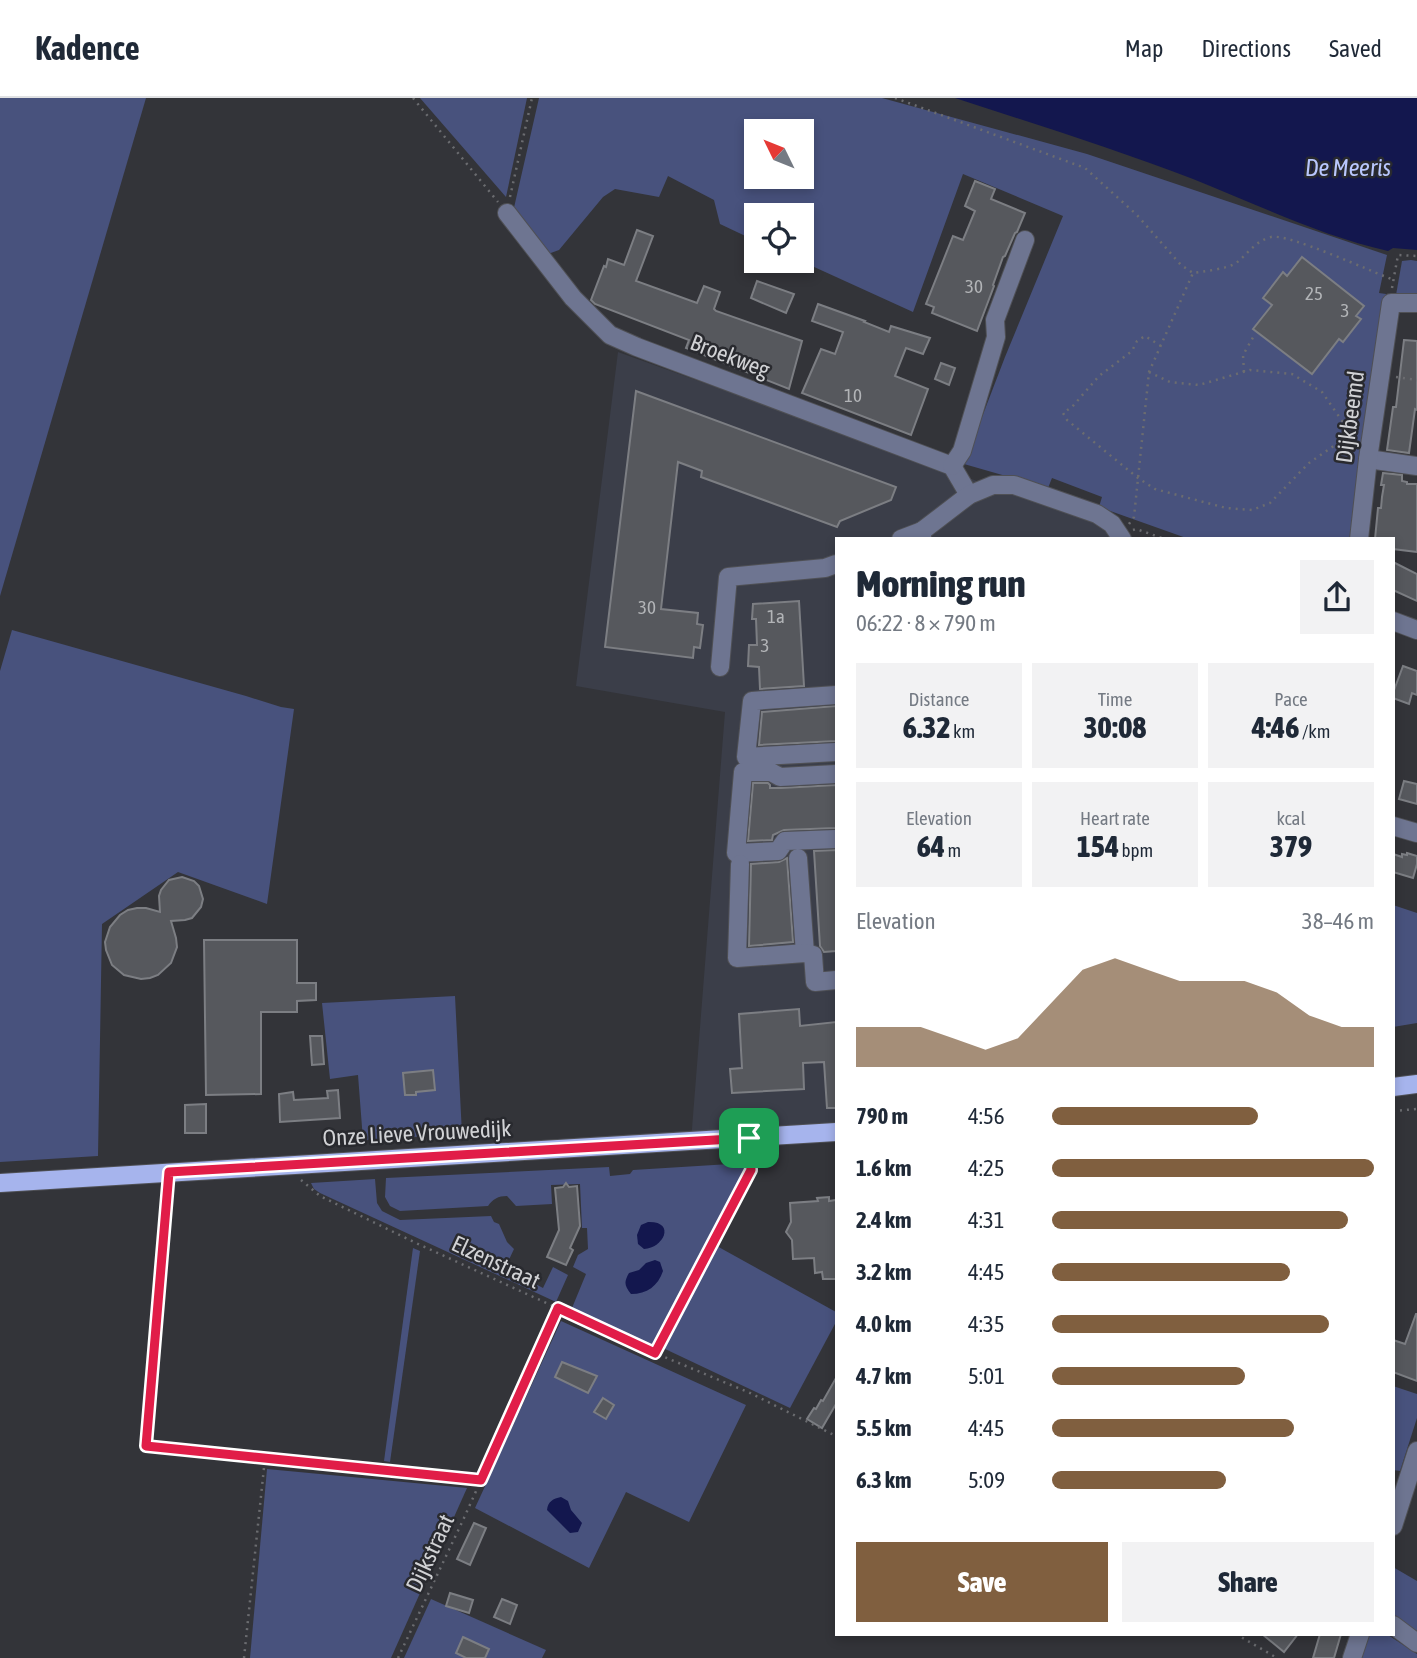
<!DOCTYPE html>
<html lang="en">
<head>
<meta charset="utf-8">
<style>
	:root { --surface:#fff; --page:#f2f2f3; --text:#1f2937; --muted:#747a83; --line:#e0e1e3; --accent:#805f3f }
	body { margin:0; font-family:"Asap Condensed",sans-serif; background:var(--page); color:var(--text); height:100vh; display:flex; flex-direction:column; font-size:26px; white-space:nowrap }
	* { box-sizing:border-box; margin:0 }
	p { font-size:23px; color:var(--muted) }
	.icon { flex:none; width:38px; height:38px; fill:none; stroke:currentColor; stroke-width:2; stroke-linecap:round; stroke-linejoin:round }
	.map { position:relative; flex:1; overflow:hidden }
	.side { position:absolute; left:835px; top:439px; width:560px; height:1099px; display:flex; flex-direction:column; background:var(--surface); border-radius:0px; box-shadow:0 4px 10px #0003 }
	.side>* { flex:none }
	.needle { width:46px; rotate:313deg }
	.fabs { position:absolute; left:744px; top:21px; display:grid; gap:14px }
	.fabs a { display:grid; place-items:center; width:70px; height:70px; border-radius:0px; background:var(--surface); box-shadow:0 4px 10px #0003; font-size:35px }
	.pin { position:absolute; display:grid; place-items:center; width:60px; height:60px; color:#fff; margin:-30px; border-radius:14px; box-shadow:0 4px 10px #0006 }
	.round { display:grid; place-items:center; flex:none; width:74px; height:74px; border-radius:0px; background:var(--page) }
	.overview { display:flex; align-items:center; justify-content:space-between; height:119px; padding:0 21px }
	h1 { font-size:38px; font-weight:800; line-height:52px }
	.metrics { display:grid; grid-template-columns:repeat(3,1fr); gap:10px; height:119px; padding:7px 21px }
	.metrics div { display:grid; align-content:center; border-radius:0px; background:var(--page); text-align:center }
	.metrics b { font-size:30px; font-weight:800 }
	.metrics small { font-size:19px; font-weight:400 }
	.metrics p { font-size:19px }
	.chart { height:196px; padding:14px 21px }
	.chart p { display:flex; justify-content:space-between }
	.chart svg { width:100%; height:126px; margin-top:7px; fill:var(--accent); opacity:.7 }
	.button { display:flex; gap:14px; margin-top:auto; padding:14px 21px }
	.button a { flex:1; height:80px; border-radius:0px; background:var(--accent); color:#fff; font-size:28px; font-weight:800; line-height:80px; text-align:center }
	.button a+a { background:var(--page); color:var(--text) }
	ul { padding:0 21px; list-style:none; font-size:23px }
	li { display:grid; grid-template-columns:112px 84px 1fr; align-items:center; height:52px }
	li i { height:18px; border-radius:9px; background:var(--accent) }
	header { display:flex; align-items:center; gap:42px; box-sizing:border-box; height:98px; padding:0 35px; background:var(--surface); border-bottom:2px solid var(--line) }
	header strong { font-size:33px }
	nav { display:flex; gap:38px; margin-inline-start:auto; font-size:24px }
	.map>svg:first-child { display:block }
</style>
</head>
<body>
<header>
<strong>Kadence</strong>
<nav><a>Map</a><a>Directions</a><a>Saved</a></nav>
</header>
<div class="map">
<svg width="1417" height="1560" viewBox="0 0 1417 1560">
	<rect width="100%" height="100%" fill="#333439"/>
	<polygon fill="#3b3e49" points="618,254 1138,441 836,441 836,1038 691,1043 725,614 576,588"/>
	<g fill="#48527d" fill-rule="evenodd">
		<polygon points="0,0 146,0 0,498"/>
		<polygon points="420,0 527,0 506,99"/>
		<path d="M539,0h343l205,56 300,101 -8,38 7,1 -21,142 -12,103h-164l-90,-32 3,-10 -50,-19 -4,10 -84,-24 41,-107 58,-141 -100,-42 -50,138 -112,-51 1,-46h-46v26l-36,-17 -6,-24 -46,-24 -9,21 -44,-8 -12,8 -44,53 -11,4 -35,-42zM756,33h46v46h-46z"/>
		<polygon points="1411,162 1417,163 1417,200 1396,197 1402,163"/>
		<polygon points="12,532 246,598 281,609 294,611 267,806 178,774 102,826 98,1058 0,1064 0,573"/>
		<polygon points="1393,807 1417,815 1417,925 1393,929"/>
		<polygon points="455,898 462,1036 363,1042 358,977 330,981 322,905"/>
		<path d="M746,1065l-3,15 -91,169 -80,-39 14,-34 -13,-7 5,-12 10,-6 -1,-21h-5l-2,-44 -29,1 1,19 -36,2 -9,-10c-9,0 -14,3 -19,10l-88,5 -10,-5 -5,-9 1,-19 223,-11 1,9 20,-2 3,-4z"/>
		<polygon points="375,1081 377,1105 382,1113 400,1122 491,1118 494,1124 499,1126 507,1144 514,1151 505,1170 543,1190 553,1169 568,1177 556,1204 320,1095 314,1091 311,1085"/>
		<polygon points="715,1147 836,1214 836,1224 790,1310 663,1250"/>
		<polygon points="413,1150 420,1153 390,1364 384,1363"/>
		<polygon points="561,1223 746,1307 689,1424 626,1394 589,1470 475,1410"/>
		<polygon points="1393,1288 1417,1296 1417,1320 1400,1373 1393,1372"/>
		<polygon points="267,1371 467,1390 391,1560 250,1560"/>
		<polygon points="1393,1469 1417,1483 1417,1534 1393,1517"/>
		<polygon points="431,1501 546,1552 542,1560 404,1560"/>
		<polygon points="1365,1537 1388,1537 1417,1556 1417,1560 1358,1560"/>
	</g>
	<g fill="#13174e">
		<path d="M955,0h462v152l-24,-2 -5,3c-67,-15 -132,-47 -195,-72 -78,-30 -158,-55 -238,-81z"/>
		<path d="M648,1124c28,-1 16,26 -4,27l-6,-5 -1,-9 4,-10z"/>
		<path d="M655,1162l5,2 3,9c-5,15 -16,23 -32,23 -7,-9 -7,-12 -2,-21l10,-3 7,-7z"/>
		<path d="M561,1399l7,4 3,9 11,13 -4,9 -8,1 -23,-23c1,-9 6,-11 14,-13z"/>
	</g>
	<g fill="#56585d" stroke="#7c7e83" stroke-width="2">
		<polygon points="975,83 995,91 991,101 1025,115 1017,134 1015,135 1005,158 1003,159 993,187 994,188 977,233 932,215 934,209 926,206 953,138 963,142 975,113 965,108"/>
		<polygon points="637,132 653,138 636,183 697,205 704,188 720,194 714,211 716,213 802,243 789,291 686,250 689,242 595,206 591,202 604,168 606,169 608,161 624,167"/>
		<polygon points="1302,159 1364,208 1356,218 1361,221 1343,244 1339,241 1312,276 1253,231 1272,207 1263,200 1283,174 1287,178"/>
		<polygon points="757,183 794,196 786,215 751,200"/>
		<polygon points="818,206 865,223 864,224 889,234 891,228 930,240 923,256 906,250 895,278 928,291 911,337 802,295 821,251 835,256 843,234 812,223"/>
		<polygon points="1404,242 1417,243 1417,312 1415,311 1409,355 1387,352 1393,309 1396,309"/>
		<polygon points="941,265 955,270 949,287 935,281"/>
		<polygon points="636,293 896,389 891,402 840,423 837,429 701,379 702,373 678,364 661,511 698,515 697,526 703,527 700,550 694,549 693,560 605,549"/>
		<polygon points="1383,375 1402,377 1402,383 1407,384 1407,386 1417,386 1417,454 1393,451 1393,441 1375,441 1378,410 1381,410 1382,399 1384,387 1381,387"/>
		<polygon points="1393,464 1417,476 1417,503 1393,492"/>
		<polygon points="799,503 804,588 760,591 759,569 748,568 749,547 757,547 756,521 752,521 753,506"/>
		<polygon points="1403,568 1417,573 1417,597 1412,595 1409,606 1393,600 1393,595"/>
		<polygon points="836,608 836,643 759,647 762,614"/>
		<polygon points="1404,683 1417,686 1417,706 1399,701"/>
		<polygon points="753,685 768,685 770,687 770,690 781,690 836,687 836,730 784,732 773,737 772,742 748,743"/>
		<polygon points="836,752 836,853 824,854 820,848 814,753"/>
		<polygon points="1407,755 1417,758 1417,766 1413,780 1393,774 1393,756 1402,759 1402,756 1407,757"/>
		<polygon points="787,760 793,844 749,848 751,766 779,764"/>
		<polygon points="182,779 194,783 199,788 203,801 201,809 192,820 185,822 171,823 176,840 177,849 171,865 158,877 150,880 141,881 124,877 112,867 106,852 105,844 110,829 120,817 128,812 137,810 146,810 160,814 159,798 161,792 169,782"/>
		<polygon points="204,842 297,842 297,885 316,885 316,902 297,903 297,914 261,914 261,996 206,997"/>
		<polygon points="799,911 800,928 836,924 836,1010 827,1010 824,964 803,965 804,991 732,995 730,971 742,970 739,916"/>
		<polygon points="310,938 322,938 324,966 312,967"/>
		<polygon points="433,972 435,992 416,994 416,997 405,997 403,975"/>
		<polygon points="338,992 340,1020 280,1024 279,996 293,994 294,1002 328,1000 327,993"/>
		<polygon points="206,1006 206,1035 185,1035 185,1007"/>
		<polygon points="566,1085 569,1089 577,1088 580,1128 570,1150 573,1152 566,1167 547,1159 559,1132 555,1090 563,1089"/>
		<polygon points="829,1099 829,1103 836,1102 836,1181 823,1181 822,1174 815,1175 814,1160 793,1161 792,1142 786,1134 791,1124 790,1105 818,1103 817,1100"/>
		<polygon points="1416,1216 1417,1216 1417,1283 1393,1274 1393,1242 1405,1246"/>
		<polygon points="562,1264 597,1278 588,1295 555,1279"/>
		<polygon points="836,1280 836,1306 822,1330 807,1321 814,1310 816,1311 821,1302 823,1303"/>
		<polygon points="603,1300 614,1307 606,1321 594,1314"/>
		<polygon points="474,1425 486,1430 470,1467 457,1461"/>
		<polygon points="450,1495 473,1502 469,1515 446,1508"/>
		<polygon points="502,1501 517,1507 510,1526 494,1519"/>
		<polygon points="1262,1536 1298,1536 1284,1554"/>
		<polygon points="1320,1536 1341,1536 1334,1560 1313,1560"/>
		<polygon points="463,1539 489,1551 485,1560 466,1560 456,1555"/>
	</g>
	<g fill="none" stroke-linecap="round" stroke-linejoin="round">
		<defs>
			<g id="minor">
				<polyline points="507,115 573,200 610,237 637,249 952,368 969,397"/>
				<polyline points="1368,361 1417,368"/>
				<polyline points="952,368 962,353 996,239 995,222 1025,142"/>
				<polyline points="901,441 922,433"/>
				<polyline points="922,441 922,433 969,397 993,387 1014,387 1097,416 1112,426 1122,441"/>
				<polyline points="1359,441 1368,361 1391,205 1417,205"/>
				<polyline points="1393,523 1417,532"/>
				<polyline points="720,569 728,479 825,470 836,466"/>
				<polyline points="836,597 752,603 746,659 836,654"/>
				<polyline points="836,676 780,679 771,674 743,674 736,755 778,753 785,743 836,741"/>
				<polyline points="1393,728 1417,735"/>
				<polyline points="798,760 805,855"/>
				<polyline points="740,766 737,860 805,855 813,857 815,884 836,882"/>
				<polyline points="1393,1428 1417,1353"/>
				<polyline points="1393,1527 1417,1545"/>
				<polyline points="1352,1560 1360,1536"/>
			</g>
			<g id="major">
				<polyline points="1393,989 1417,986"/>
				<polyline points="0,1085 836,1034"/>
			</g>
		</defs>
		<use href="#minor" stroke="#4f5055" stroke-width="20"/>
		<use href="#major" stroke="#4f5055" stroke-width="20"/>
		<g stroke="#6b6c70" stroke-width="2.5" stroke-dasharray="2 5" stroke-linecap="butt">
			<polyline points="413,0 498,104"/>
			<path d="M895,0l190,70 52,47 44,50 12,8c12,-2 34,-4 43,-10 12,-9 19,-22 35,-26 17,-4 101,35 123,43"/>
			<polyline points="510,99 532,0"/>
			<polyline points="1392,190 1398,157 1417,158"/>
			<polyline points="1161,248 1145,238 1137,243 1132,253 1099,278 1072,309 1063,315 1067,322 1138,380 1155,391 1226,410 1252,412 1270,405 1309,365 1351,336"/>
			<polyline points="1149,274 1170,284 1199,287 1250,272 1292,276 1322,294 1356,343"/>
			<polyline points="1244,274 1243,257 1255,236"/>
			<polyline points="1396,279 1417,282"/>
			<polyline points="1129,426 1134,419 1149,274 1193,175"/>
			<polyline points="1133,432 1136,431 1165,441"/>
			<polyline points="1393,1013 1417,1011"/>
			<polyline points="301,1082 320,1098 416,1145 655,1255 750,1295 836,1338"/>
			<polyline points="168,1091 146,1348 481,1382"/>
			<polyline points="655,1255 751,1072 750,1055"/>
			<polyline points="1236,1536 1277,1560"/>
			<polyline points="244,1560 265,1360"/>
			<polyline points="398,1560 464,1420 558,1210"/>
		</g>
		<use href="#minor" stroke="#6e7591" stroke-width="18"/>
		<use href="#major" stroke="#a6b4ed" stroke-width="18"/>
	</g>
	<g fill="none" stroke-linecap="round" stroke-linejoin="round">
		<defs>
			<polygon id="route" points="749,1040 751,1072 655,1255 558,1210 481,1382 146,1348 169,1074"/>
		</defs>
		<use href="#route" stroke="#fff" stroke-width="14"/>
		<use href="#route" stroke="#e11d48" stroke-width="9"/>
	</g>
	<g text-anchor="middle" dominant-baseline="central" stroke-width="5" stroke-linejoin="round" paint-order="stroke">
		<g font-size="19" fill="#b2b4b7">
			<text x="974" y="188">30</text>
			<text x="1314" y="195">25</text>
			<text x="1345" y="212">3</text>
			<text x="853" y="297">10</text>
			<text x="647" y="509">30</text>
			<text x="776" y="518">1a</text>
			<text x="765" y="547">3</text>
		</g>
		<g font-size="23" fill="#d1d2d5" stroke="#292a2f">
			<text transform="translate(730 258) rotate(21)">Broekweg</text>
			<text transform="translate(1350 319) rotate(-82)">Dijkbeemd</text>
			<text transform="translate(417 1035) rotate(-3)">Onze Lieve Vrouwedijk</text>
			<text transform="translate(496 1164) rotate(25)">Elzenstraat</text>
			<text transform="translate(430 1455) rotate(-65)">Dijkstraat</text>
		</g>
		<g font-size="24" font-style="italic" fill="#b9c7fd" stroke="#292a2f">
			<text x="1348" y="69">De Meeris</text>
		</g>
	</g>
</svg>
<div class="fabs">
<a><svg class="needle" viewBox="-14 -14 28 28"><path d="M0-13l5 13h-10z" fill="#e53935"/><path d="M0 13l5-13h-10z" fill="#747a83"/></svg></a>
<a><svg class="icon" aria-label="locate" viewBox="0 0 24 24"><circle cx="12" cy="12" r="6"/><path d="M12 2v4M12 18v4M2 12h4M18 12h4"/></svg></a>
</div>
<div class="pin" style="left:749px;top:1040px;background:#1e9e55"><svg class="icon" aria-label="arrive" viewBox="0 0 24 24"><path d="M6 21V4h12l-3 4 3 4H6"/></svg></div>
<section class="side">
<div class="overview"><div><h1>Morning run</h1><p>06:22 · 8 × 790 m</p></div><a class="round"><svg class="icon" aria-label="share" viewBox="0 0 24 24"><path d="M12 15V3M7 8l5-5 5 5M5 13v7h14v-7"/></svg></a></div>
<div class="metrics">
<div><p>Distance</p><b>6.32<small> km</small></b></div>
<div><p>Time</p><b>30:08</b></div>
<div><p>Pace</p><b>4:46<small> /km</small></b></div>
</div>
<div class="metrics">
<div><p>Elevation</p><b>64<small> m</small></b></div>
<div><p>Heart rate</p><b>154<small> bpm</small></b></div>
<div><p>kcal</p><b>379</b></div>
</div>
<div class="chart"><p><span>Elevation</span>38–46 m</p>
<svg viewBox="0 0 160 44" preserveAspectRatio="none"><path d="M0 44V30L10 30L20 30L30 34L40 38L50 34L60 22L70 10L80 6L90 10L100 14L110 14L120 14L130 18L140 26L150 30L160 30V44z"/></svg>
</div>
<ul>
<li><b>790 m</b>4:56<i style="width:64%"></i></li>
<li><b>1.6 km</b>4:25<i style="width:100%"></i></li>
<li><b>2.4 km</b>4:31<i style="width:92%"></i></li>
<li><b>3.2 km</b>4:45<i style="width:74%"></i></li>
<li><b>4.0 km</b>4:35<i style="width:86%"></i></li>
<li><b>4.7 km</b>5:01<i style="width:60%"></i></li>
<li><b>5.5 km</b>4:45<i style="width:75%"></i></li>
<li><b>6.3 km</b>5:09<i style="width:54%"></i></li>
</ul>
<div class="button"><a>Save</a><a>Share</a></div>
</section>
</div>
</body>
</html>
